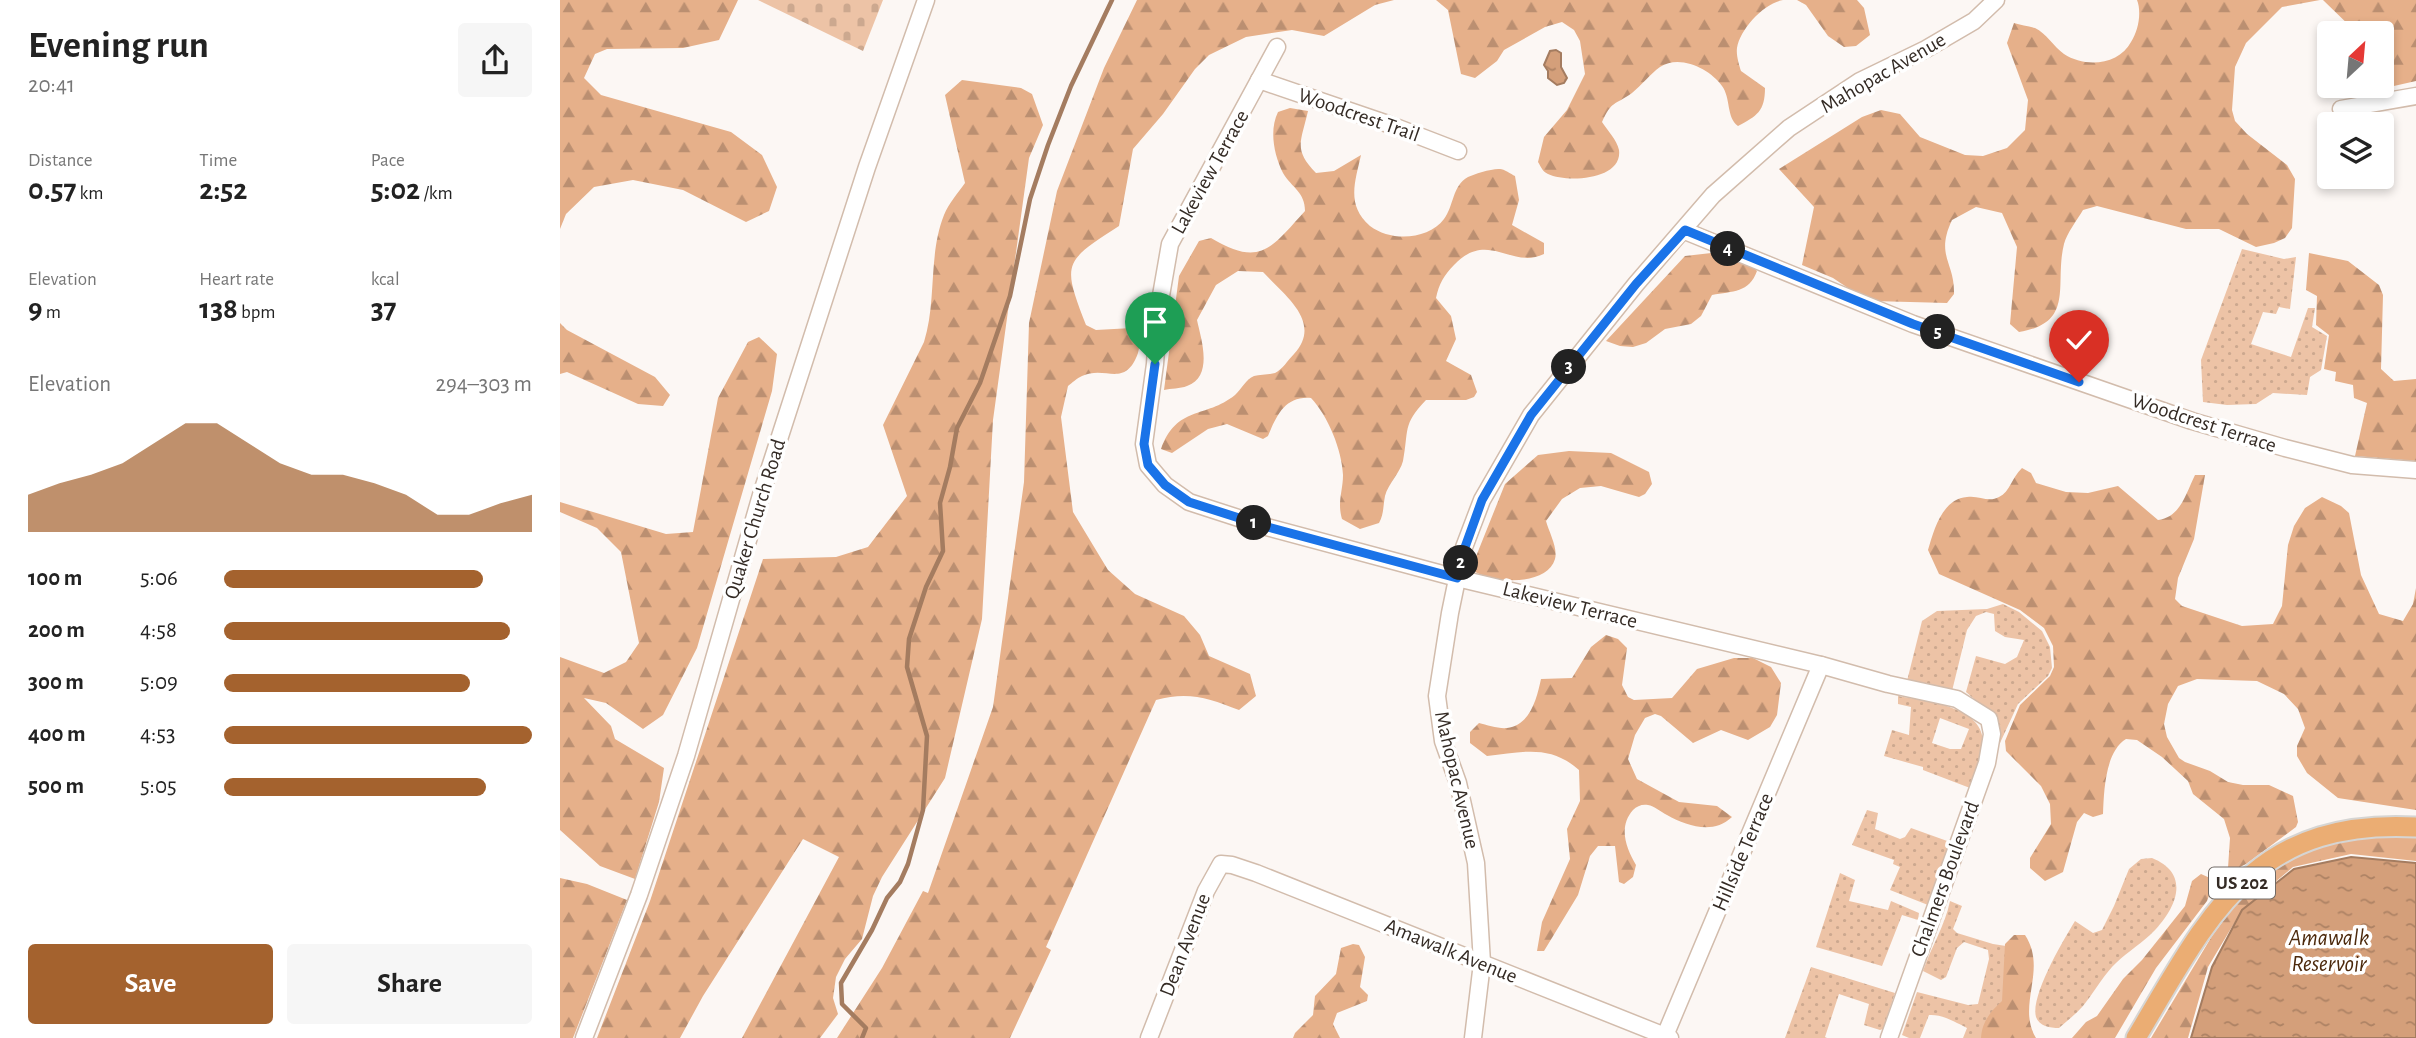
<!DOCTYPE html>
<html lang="en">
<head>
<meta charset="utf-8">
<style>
	:root { --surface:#fff; --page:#f6f6f6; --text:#222; --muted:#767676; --accent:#a4622e }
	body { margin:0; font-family:"Alegreya Sans",sans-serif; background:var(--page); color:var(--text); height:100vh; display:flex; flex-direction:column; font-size:26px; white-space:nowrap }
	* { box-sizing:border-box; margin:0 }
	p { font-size:23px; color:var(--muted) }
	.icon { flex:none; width:38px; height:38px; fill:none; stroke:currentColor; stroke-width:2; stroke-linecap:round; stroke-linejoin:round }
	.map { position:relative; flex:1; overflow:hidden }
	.sheet { display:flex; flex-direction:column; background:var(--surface); width:560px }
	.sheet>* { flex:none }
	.needle { width:46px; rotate:26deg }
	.fabs { position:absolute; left:1757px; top:21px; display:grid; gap:14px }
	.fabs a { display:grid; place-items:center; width:77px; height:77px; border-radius:7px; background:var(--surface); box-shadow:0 4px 10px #0003; font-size:35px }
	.pin { position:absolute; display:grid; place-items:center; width:60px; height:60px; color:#fff; margin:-72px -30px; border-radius:50% 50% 50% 0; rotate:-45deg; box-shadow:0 0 7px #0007 }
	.pin .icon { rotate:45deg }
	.km { position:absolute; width:35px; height:35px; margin:-18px; border-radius:50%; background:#222; color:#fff; font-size:19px; line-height:35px; text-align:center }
	.round { display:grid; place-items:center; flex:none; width:74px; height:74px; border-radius:7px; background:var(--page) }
	.head { display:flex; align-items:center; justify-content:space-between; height:119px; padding:0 28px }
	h1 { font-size:38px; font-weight:700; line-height:52px }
	.stats { display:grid; grid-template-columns:repeat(3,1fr); gap:10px; height:119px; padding:7px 28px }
	.stats div { display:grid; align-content:center }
	.stats b { font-size:30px; font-weight:700 }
	.stats small { font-size:19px; font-weight:400 }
	.stats p { font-size:19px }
	.chart { height:196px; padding:14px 28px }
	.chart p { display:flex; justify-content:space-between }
	.chart svg { width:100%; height:126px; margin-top:7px; fill:var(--accent); opacity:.7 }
	.primary-button { display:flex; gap:14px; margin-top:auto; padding:14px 28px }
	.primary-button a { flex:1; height:80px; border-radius:7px; background:var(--accent); color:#fff; font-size:28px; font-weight:700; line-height:80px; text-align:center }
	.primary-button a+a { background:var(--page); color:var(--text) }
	ul { padding:0 28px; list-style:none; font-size:23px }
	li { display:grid; grid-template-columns:112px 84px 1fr; align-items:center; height:52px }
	li i { height:18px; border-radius:9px; background:var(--accent) }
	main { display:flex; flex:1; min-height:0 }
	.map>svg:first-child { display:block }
</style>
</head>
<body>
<main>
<section class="sheet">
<div class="head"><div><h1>Evening run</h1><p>20:41</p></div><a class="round"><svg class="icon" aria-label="share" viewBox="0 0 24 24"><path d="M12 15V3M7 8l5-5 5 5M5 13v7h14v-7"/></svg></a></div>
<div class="stats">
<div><p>Distance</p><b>0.57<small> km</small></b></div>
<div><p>Time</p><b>2:52</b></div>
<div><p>Pace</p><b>5:02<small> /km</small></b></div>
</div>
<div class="stats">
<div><p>Elevation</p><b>9<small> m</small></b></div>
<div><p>Heart rate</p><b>138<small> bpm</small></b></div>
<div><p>kcal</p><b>37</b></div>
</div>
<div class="chart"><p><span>Elevation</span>294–303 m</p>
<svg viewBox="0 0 160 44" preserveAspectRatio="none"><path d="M0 44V31L10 27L20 24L30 20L40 13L50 6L60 6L70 13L80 20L90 24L100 24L110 27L120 31L130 38L140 38L150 34L160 31V44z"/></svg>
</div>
<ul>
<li><b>100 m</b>5:06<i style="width:84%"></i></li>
<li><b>200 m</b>4:58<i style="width:93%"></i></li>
<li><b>300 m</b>5:09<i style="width:80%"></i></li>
<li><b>400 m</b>4:53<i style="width:100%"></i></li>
<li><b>500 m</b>5:05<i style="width:85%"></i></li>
</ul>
<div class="primary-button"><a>Save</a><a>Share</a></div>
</section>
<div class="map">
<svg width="1856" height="1038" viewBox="0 0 1856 1038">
	<defs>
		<pattern id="grass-dots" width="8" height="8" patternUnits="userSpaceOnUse" patternTransform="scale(1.75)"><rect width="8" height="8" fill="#edc3a6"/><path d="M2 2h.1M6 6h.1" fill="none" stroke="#cca88f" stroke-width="1.8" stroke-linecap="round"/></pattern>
		<pattern id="forest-firs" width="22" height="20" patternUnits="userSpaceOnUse" patternTransform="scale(1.75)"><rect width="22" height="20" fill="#e6b08a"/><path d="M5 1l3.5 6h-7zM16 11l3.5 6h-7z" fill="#bb8f71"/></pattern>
		<pattern id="cemetery-stones" width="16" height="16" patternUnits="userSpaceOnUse" patternTransform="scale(1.75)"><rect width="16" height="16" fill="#edc3a6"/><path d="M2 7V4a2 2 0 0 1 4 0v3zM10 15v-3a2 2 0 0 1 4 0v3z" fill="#cca88f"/></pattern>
		<pattern id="water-ripples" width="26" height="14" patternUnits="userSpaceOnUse" patternTransform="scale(1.75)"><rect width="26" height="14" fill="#d49f7a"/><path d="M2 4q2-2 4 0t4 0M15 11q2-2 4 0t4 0" fill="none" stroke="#ad8264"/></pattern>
	</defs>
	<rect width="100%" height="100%" fill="#fcf7f4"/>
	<g fill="url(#grass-dots)" fill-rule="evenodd">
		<polygon points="1682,249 1724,259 1736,257 1730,309 1719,307 1716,314 1703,312 1691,344 1731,357 1748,308 1755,308 1752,327 1767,336 1761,370 1750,377 1747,395 1713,393 1696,404 1667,405 1643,402 1641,360"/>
		<path d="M1443,604l16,8 23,19 8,16 2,21 -4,8 -30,28 -18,39c0,-26 -15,-34 -34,-51l10,-36 29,8 12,-7 7,-17 -19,-3 -10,-6 -1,-17 -8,-2 -10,4 -9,14 -15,61 -45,-10 15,-60 15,-10 50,-2z"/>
		<path d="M1338,696c27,5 84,10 85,45 0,16 -8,32 -13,47l-47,-18v-3l-39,-11 8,-26 17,5 2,-28 -13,-3zM1380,718l29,11 -8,20h-11l-18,-6z"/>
		<polygon points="1307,810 1318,813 1315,829 1340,839 1345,837 1351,828 1390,842 1368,905 1330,890 1340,867 1333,864 1334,860 1292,845"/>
		<path d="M1592,858c42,17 22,54 -2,77 -12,11 -27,20 -38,32 -11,12 -19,27 -29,39 -7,8 -16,15 -24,22 -9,0 -20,-2 -23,-11 -6,-21 28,-78 39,-96l18,12 9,-3 12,-24 15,-37 12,-10z"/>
		<polygon points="1280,873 1295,880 1289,901 1328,910 1331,901 1359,913 1358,920 1342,915 1322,966 1256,947"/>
		<path d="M1390,901l12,5 -9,23 4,4 36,11 26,4 -28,90h-28l4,-10c-12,-6 -25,-14 -38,-13l-9,23h-11l-7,-3 15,-43 51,13 10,-1 11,-45 -1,-9 -24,-8 -7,6 -11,29 -5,3 -18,-9c8,-24 22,-45 27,-70z"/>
		<polygon points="1251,967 1335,993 1323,1029 1320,1030 1304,1025 1309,1004 1279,994 1265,1037 1267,1038 1225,1038"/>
	</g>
	<g fill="url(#forest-firs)">
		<polygon points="0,0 178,0 159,40 123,48 47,49 35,54 24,78 41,95 171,132 202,155 217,187 209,211 186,222 123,190 73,180 34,187 6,214 0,229"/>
		<path d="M577,0h257l-19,5 -51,31 -32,-6 -46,7 -37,18 -14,14 -32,45 -30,35 -14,77c-56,36 -57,37 -33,99l10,5 36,-2c6,8 9,15 6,25 -13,36 -32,12 -56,23 -5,2 -10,7 -14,10l-7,31 12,95 35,58 27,24 49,22 16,19 9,21 41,18 6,22 -17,14c-30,-12 -51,-19 -83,-10l-110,247 5,3 -41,88h-173l45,-70 41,-77 5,2 65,-186 31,-225 5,-159 28,-132 47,-123z"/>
		<path d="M876,0h347c-19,3 -43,29 -46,48 -1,7 2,17 4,23l24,17c0,23 -8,28 -27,38 -12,-9 -7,-28 -16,-40 -12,-17 -42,-32 -62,-19 -10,7 -18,18 -28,26 -18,13 -20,7 -30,29 5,8 15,18 17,28 4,30 -52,33 -71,24 -5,-2 -7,-7 -10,-12l6,-25 23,-27 18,-36 -5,-33 -6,-11 -12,-8 -17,5 -41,23 -7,11 -22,17 -14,-4 -13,-64z"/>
		<polygon points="1237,0 1297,0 1304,8 1310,35 1296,46 1284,47 1268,36 1246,5"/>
		<path d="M1577,0h183l-38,7 -36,36 -11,24 -3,43 3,11 12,13 40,31 8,14 -3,49 -7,10 -11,5 -18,4 -37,-18h-33l-89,-23 -14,4c-6,10 -16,23 -19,34 -10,40 12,79 -45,88l-9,-8 7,-77 -15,-34 -26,-6 -24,13c-17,36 3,42 2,74l-7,9 -74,-2 -25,-13 -15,-10 -31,-13 12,-58 -35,-38 83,-52 19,-7 19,4 20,23 45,18 18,1 24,-8 18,-18 3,-30 -21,-57 7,-20c6,2 15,3 21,5 11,5 19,19 29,26 21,14 55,11 67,-12 7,-11 11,-29 6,-42z"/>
		<polygon points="1763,0 1856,0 1856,81 1825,88 1822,82 1822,33 1797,33"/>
		<path d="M402,80l59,8 11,6 11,31 -14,33 -36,262 -11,199 -37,159 -63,99 -9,19 -11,43 -17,20 -9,18 -3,21 5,16 -18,24h-78l97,-181 -36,-18 -100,157 -23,42h-83l53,-137 113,-342 73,-2 32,-10 39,-51 -24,-71 41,-83c13,-41 4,-87 20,-127 5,-12 14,-22 21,-32l-20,-88z"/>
		<path d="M730,108l18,3c-7,31 -15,38 8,62l18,-2 27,-16c-6,27 -15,50 9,71 21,16 58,14 74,-7 10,-13 8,-33 24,-42 6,-3 25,-9 32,-8 4,0 11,5 15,7l4,24 -7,25 32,18v11c-33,16 -56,-25 -90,11 -10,10 -15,19 -18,33l15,18 5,23 -10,22 25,14 6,17 -3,5 -8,3h-40c-24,25 -17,30 -23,61 -3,12 -15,23 -18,35 -2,10 -1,18 -6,27l-19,6 -18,-10c-5,-17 1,-28 1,-44 -1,-25 -15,-59 -32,-77 -26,-2 -34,17 -43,38l-5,3 -36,-15 -19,5 -36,24 -11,-4c16,-44 44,-30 74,-54 6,-5 11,-16 19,-19 6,-2 14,-1 21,-3 7,-3 13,-13 19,-19 29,-32 -9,-58 -31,-82l-25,-1 -22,14 -19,35c4,19 17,56 -10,66 -7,3 -16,2 -23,4l15,-114 20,-35 12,-3c50,30 60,10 94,-27 0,-19 -13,-23 -22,-38 -9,-18 -14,-43 -5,-61z"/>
		<path d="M1160,252l29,11 8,8c-8,22 -24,20 -45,24l-11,21 -10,8 -26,5 -19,14 -13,4 -13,-1 -14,-5 79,-85z"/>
		<polygon points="1749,253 1788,261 1819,285 1823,295 1821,369 1834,381 1856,379 1856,461 1795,456 1807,403 1794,398 1793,385 1775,381 1776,372 1764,369 1769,335 1756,325 1757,296 1746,290"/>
		<polygon points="0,323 7,330 95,377 110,395 103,406 78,404 7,372 0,374"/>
		<polygon points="199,337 217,354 212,391 137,648 103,715 83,729 46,703 24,698 51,726 55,739 104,768 99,802 75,879 40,866 0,830 0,657 44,673 66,662 79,643 61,552 37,528 0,512 0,502 106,534 133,532 158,398 188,342"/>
		<path d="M1009,451l42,2 38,19 3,12 -7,10 -6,3 -38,-11 -21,2 -18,11 -16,22c3,11 12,27 9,38 -8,28 -66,25 -84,10l34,-85 33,-29z"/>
		<path d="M1462,468l9,5 5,10 30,9 22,1 30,-7 40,34c23,-3 28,-27 37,-45h10l-11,64 -16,39 -3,21 7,7 60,20 31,-2 9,-18 6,-61 6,-19 11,-18 17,-11 19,9 8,7 12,62 18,39 24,7 10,-17 3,-16v222l-78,-12 -31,-25 -10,-17v-10l8,-18 -7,-19 -14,-15 -27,-13 -60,-2 -19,7 -10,18 -4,20 3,13 12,21 6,4 25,9 18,11 15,3h26l24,11 5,26 -2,5 -50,37 -14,7 -4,-3 2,-30 -6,-19 -31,-25 -5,-13 -26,-24 -25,-17 -11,-1c-21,13 -22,52 -23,75l-10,3 -9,-4 -7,9 -14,50 -18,9 -15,-13v-10l21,-34 -1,-20 -9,-18 -35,-35 -1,-10 15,-36 30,-29 4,-9 -1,-21 -9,-18 -24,-18 -81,-36 -11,-24c6,-20 14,-51 39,-53 12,-2 21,6 32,0 11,-5 13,-20 23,-29z"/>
		<path d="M1046,635l12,4 9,9 -5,37 6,12 6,3 38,-2 25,-29 37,-11h19l18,9 10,16 -4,32 -7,12 -22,13 -27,-10 -28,13 -32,-27 -6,-2 -10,4 -10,17 -7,24 9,20 42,23 38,4 15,11c-19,18 -45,9 -65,-2 -6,-3 -13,-9 -19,-10 -6,-1 -11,1 -15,5 -15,17 -7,38 3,55l-3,12 -9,7 -5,-2 -4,-36h-17l-8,10 -12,39 -34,56h-7l5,-29 28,-63 -3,-30 13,-28 -1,-31c-29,-26 -56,-18 -92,-14l-17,-13v-11l9,-9c8,2 20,6 28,5 24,-3 30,-31 34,-49l31,-1 19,-31z"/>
		<polygon points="1816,835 1856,838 1856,861 1791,854 1733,867 1682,910 1648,967 1628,1038 1591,1038 1652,936 1683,894 1702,876 1740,854 1775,840"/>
		<polygon points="1641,874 1650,878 1651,890 1647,901 1596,968 1555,1038 1512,1038 1526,1022 1537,1016 1563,979 1582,960 1625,906 1632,881"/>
		<polygon points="0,878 27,884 67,900 13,1038 0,1038"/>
		<path d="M1454,935h11c23,35 -9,70 11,103h-55c1,-16 9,-26 21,-37l3,-57z"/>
		<polygon points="793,944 799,945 805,957 800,987 808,995 807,1001 777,1013 773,1024 780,1038 733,1038 735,1033 753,1015 755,996 776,974 781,948"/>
	</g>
	<polygon fill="url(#cemetery-stones)" points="198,0 323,0 303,51"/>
	<g fill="url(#water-ripples)" stroke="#a47c60" stroke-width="2">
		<polygon points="996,50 1001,53 1001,67 1007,78 1004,83 997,85 988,78 988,71 984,65 990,51"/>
		<polygon points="1791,857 1856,863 1856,1038 1631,1038 1652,967 1682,910 1734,869"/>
	</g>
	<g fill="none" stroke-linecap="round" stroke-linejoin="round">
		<polyline stroke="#a47c60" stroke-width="4.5" points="302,1038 306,1028 282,1004 281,983 312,930 327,898 340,882 348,864 363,810 367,736 347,667 349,639 366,587 383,551 380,503 390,467 397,428 420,383 450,296 470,199 488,145 511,86 552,0"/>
		<defs>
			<g id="minor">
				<polyline points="717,47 610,244 599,307 595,364 584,444 588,465 605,485 629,502 703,526 897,578 1261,665 1328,684 1397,699 1429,719 1432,734 1427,763 1329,1038"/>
				<polyline points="699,80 828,124 898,151"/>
				<polyline points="1781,109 1856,96"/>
				<polyline points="1125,231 1353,324 1632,421 1725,448 1792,465 1856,470"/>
				<polyline points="24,1038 79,895 126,756 201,495 307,167 366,0"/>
				<polyline points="589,1038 646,891 661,864 672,865 696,873 1110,1038"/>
				<polyline points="913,1038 922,963 916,863 898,783 883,741 877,696 890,613 903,550 922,500 971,415 1076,284 1153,195 1229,128 1300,81 1366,49 1414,21 1436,0"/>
				<polyline points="1104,1038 1261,665"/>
			</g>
			<path id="major" d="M1576,1038c73,-122 116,-220 280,-211"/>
		</defs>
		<use href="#minor" stroke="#d2bcac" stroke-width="19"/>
		<use href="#major" stroke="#d6d5d3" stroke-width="23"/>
		<use href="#minor" stroke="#fff" stroke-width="16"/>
		<use href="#major" stroke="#ebad73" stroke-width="19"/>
	</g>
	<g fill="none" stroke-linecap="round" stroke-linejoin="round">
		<defs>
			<polyline id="route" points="595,364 584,444 588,465 605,485 629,502 704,526 897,578 904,550 922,500 971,415 1076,284 1125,230 1353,324 1519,382"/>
		</defs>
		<use href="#route" stroke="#fff" stroke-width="14"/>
		<use href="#route" stroke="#1a73e8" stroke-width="9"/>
	</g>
	<g text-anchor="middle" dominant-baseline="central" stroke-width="7" stroke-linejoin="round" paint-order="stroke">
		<rect fill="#fff" stroke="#716b66" stroke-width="2" x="1649" y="867.5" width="66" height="31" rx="5"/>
		<g font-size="19" font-weight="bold" fill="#342b25">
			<text x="1682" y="883">US 202</text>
		</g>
		<g font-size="21" fill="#342b25" stroke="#fff">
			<text transform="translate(1323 73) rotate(-30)">Mahopac Avenue</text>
			<text transform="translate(799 115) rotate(19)">Woodcrest Trail</text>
			<text transform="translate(650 172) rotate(-61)">Lakeview Terrace</text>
			<text transform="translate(1644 423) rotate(18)">Woodcrest Terrace</text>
			<text transform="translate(195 519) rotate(-73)">Quaker Church Road</text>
			<text transform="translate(1010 605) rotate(14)">Lakeview Terrace</text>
			<text transform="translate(897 780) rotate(77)">Mahopac Avenue</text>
			<text transform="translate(1183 852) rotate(-67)">Hillside Terrace</text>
			<text transform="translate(1385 879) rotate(-70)">Chalmers Boulevard</text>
			<text transform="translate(625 945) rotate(-69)">Dean Avenue</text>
			<text transform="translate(891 951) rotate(22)">Amawalk Avenue</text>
		</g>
		<g font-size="23" font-style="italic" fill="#4c290c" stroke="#fff">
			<text x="1769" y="938">Amawalk<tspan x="1769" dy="26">Reservoir</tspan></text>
		</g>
	</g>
</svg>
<div class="fabs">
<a><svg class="needle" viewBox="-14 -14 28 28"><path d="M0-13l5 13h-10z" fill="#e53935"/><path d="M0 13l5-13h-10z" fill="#767676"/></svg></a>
<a><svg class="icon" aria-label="layers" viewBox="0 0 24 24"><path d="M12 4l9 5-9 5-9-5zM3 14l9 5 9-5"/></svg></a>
</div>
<div class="pin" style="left:595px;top:364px;background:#1e9e55"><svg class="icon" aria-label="arrive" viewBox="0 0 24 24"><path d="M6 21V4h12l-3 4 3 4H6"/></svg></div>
<div class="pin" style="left:1519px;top:382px;background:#d93025"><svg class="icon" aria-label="check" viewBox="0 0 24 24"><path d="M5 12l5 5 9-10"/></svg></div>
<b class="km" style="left:694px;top:523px">1</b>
<b class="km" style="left:901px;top:563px">2</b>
<b class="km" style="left:1009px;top:367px">3</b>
<b class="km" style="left:1168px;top:249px">4</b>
<b class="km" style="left:1378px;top:332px">5</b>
</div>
</main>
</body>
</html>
